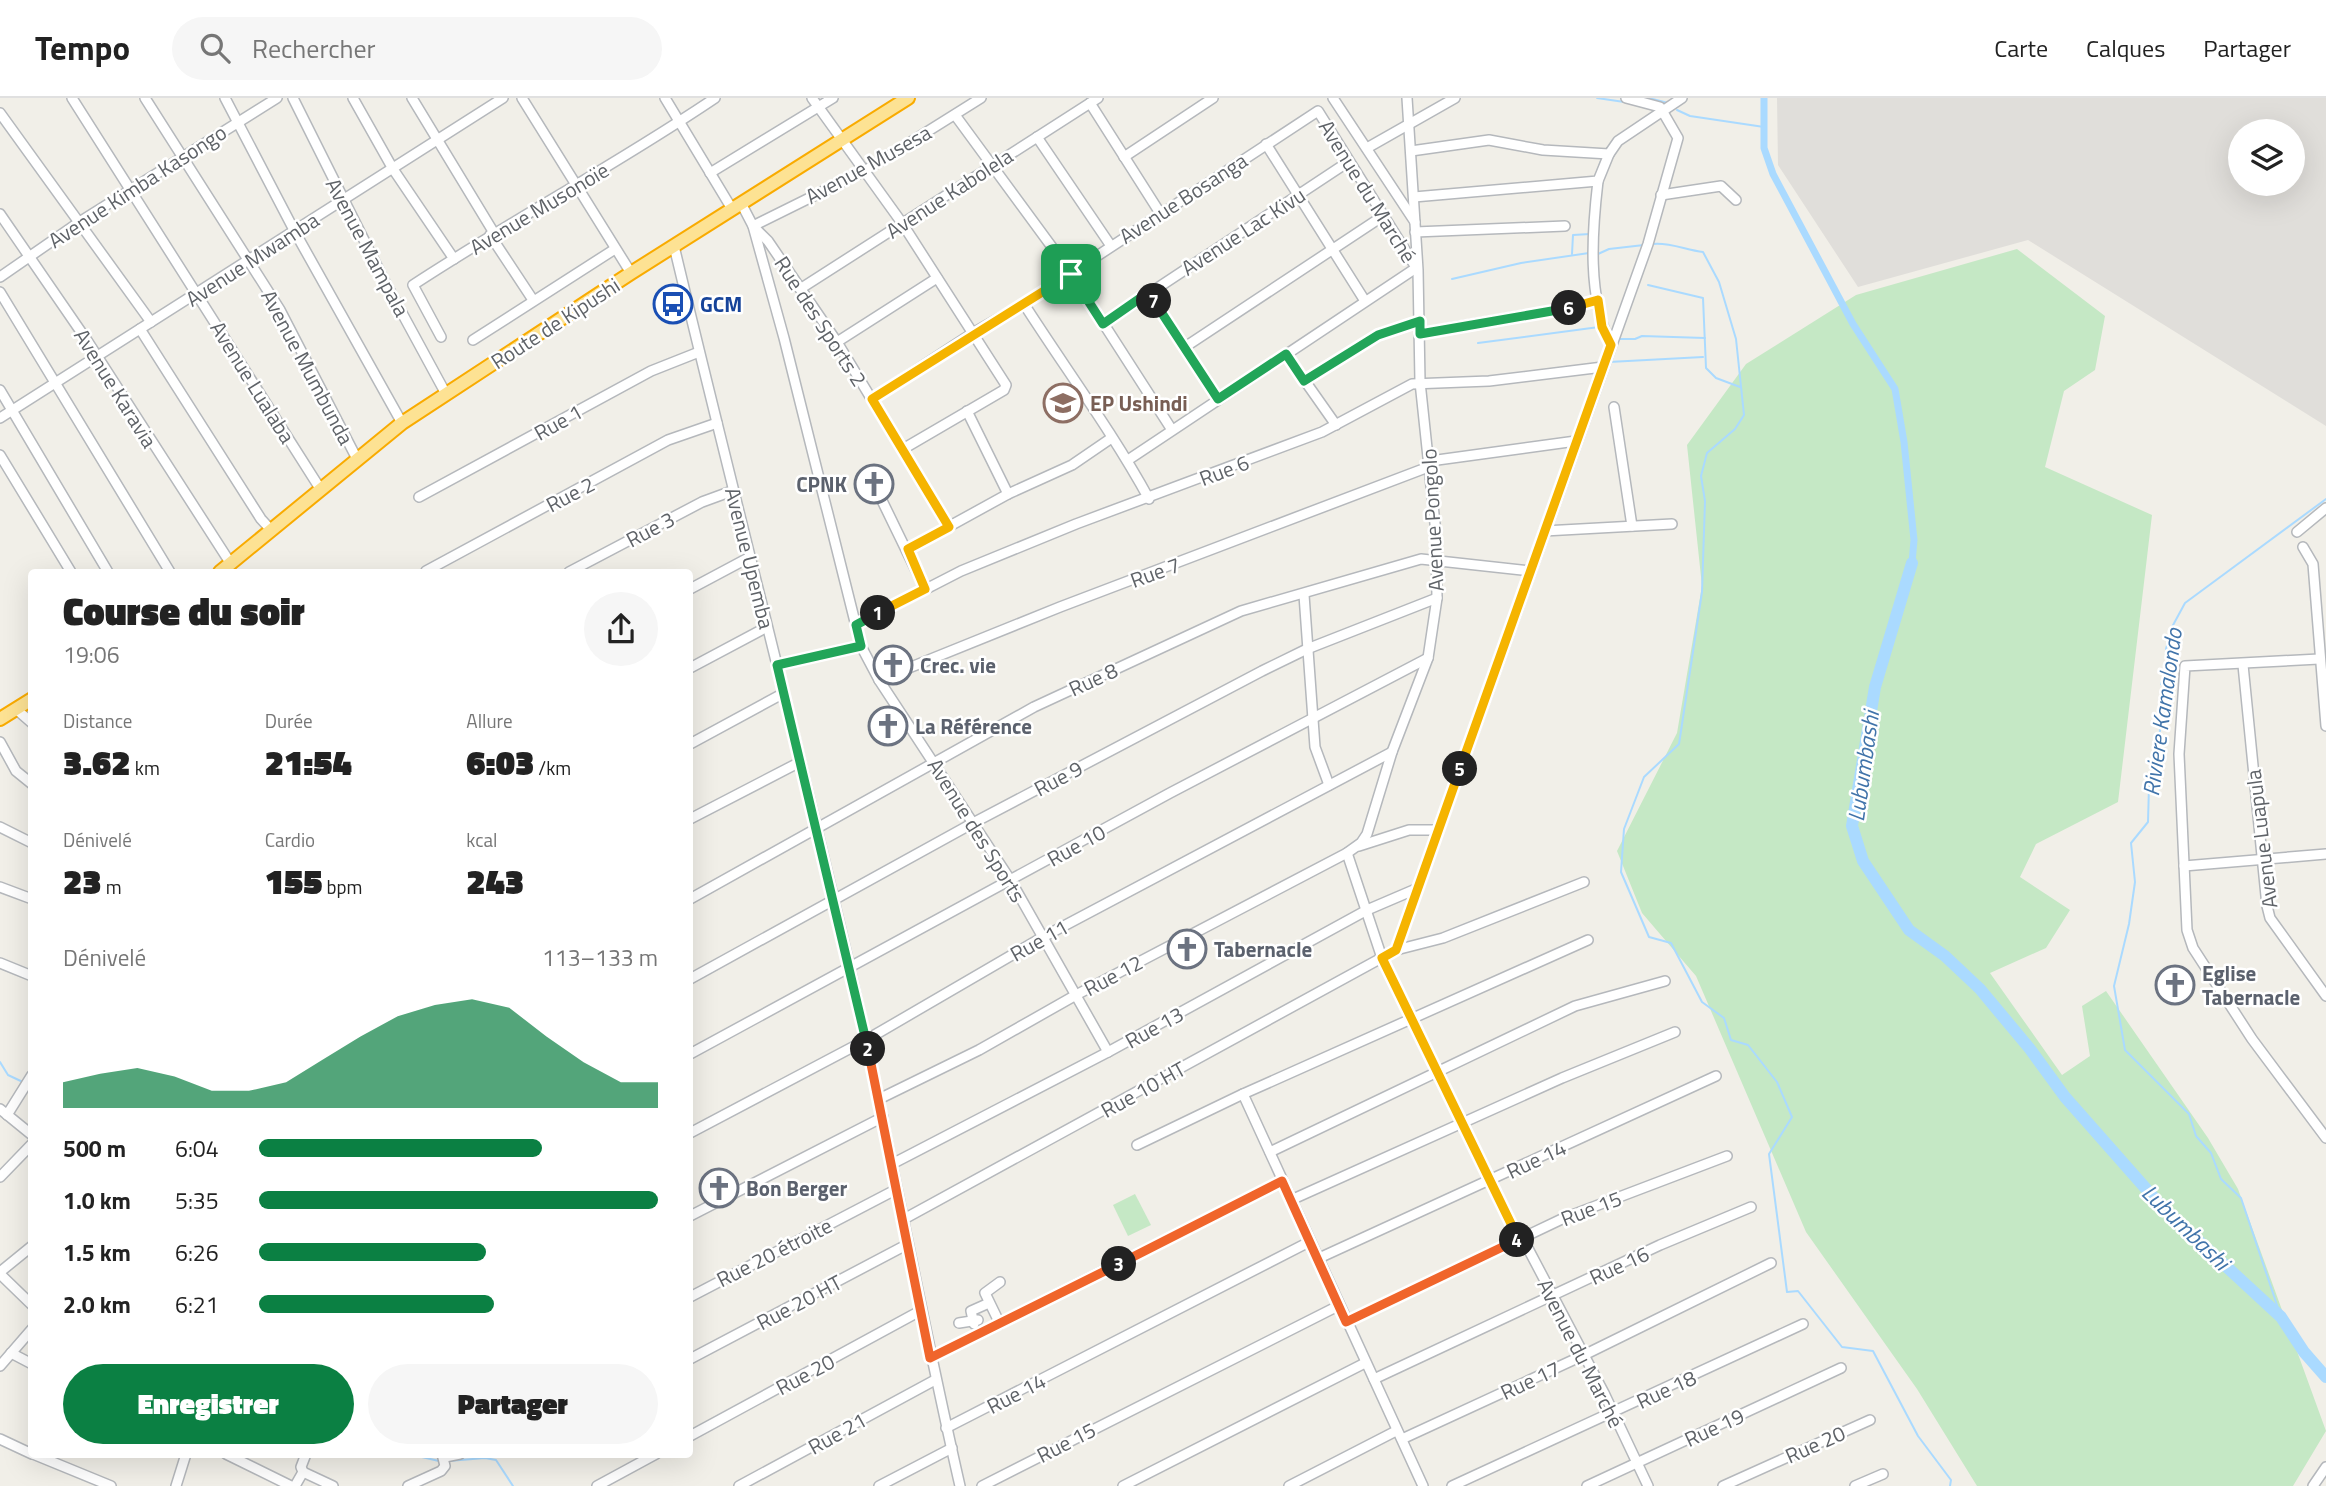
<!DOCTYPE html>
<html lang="fr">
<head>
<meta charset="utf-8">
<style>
	:root { --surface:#fff; --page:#f6f6f6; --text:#222; --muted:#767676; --line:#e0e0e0; --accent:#0b8043 }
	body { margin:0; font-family:"Titillium Web",sans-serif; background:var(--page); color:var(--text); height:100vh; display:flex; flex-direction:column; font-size:26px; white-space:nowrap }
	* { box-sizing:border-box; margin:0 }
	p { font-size:23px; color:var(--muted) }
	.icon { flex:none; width:38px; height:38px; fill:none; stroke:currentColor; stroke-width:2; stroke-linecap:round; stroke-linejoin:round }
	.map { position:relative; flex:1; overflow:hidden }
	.sheet { position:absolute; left:28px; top:471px; width:665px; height:889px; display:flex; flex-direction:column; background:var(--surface); border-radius:7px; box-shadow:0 7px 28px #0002 }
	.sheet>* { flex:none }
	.fabs { position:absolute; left:2228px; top:21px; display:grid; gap:14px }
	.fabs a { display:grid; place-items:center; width:77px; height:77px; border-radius:50%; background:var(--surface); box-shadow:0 7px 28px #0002; font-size:35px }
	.pin { position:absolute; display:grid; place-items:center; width:60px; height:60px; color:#fff; margin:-30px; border-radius:14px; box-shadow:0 4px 10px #0006 }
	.km { position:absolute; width:35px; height:35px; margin:-18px; border-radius:50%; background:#222; color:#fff; font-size:19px; line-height:35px; text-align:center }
	.round { display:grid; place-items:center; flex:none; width:74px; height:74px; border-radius:37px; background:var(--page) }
	.head { display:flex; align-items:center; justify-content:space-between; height:119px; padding:0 35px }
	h1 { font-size:38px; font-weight:800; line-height:52px }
	.figures { display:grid; grid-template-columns:repeat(3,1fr); gap:10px; height:119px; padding:7px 35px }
	.figures div { display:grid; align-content:center }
	.figures b { font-size:35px; font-weight:800 }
	.figures small { font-size:19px; font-weight:400 }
	.figures p { font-size:19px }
	.chart { height:196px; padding:14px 35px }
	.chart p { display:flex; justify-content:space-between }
	.chart svg { width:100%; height:126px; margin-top:7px; fill:var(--accent); opacity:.7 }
	.primary-button { display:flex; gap:14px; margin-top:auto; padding:14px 35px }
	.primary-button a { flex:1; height:80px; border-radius:42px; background:var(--accent); color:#fff; font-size:28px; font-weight:800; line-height:80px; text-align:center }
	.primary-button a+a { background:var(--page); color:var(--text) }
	ul { padding:0 35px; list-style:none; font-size:23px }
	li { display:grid; grid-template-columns:112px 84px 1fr; align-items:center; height:52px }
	li i { height:18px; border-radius:9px; background:var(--accent) }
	header { display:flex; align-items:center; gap:42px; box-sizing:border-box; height:98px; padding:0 35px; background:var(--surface); border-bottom:2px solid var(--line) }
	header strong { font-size:33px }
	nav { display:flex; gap:38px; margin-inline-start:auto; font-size:24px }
	.search { width:490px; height:63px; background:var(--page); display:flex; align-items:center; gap:18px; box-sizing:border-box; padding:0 24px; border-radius:38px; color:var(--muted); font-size:26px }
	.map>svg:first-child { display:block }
</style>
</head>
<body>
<header>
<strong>Tempo</strong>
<div class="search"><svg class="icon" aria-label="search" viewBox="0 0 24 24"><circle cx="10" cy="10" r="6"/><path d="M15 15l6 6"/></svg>Rechercher</div>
<nav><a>Carte</a><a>Calques</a><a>Partager</a></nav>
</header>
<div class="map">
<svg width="2326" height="1388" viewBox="0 0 2326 1388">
	<rect width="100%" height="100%" fill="#f1efe8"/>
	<path fill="#e0deda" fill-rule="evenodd" d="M1777,0h549v328l-298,-186 -170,47 -80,-122zM2240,33h52v53h-52z"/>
	<g fill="#c5e8c5">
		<polygon points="2017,151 2105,218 2095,272 2064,293 2045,369 2152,417 2118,704 2036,746 2020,779 2070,812 2046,850 1990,875 2062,977 2090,958 2082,908 2106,893 2208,1040 2238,1091 2326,1333 2293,1388 1977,1388 1917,1291 1806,1134 1696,878 1642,815 1617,753 1677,635 1702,488 1687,347 1746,266 1856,197"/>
		<polygon points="1135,1096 1151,1127 1128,1138 1113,1107"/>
	</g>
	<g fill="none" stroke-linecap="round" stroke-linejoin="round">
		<g stroke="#aadaff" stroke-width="2">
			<polyline points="1597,0 1631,5"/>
			<polyline points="1649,0 1668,5"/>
			<polyline points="1677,12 1690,18 1764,29"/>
			<polyline points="1595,80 1602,60"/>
			<path d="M1653,146c16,-2 33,6 50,8l16,30 17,57 8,76 -9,14 -28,24 -6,23 4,25 -3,91 -23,152 -35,33 -20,52 -3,43 28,65 22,6 31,59 22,16 7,22 17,5 29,37 15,35 -23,37 18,138 11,-1 44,56 31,4 45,85 33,44 -1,6"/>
			<polyline points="1572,156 1573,137 1590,136"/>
			<polyline points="1598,156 1609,151 1644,147"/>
			<polyline points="1452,181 1521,165 1589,155"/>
			<polyline points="1648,187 1703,200 1706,270 1716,280 1740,289"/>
			<polyline points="1617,241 1635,241 1642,238 1705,240"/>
			<polyline points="1478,245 1599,229"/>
			<polyline points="1609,264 1703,259"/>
			<polyline points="1591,266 1603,265"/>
			<polyline points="0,964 8,977 25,985"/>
			<polyline points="2281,1219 2241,1100 2221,1081 2211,1055 2196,1038 2189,1016 2125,952 2114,888 2129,826 2135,784 2131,745 2148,724 2149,688 2167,597 2167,590 2161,586 2172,554 2166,551 2172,529 2185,505 2326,401"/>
			<polyline points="409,1356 439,1363"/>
			<polyline points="448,1363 485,1360 496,1362 513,1388"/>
		</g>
		<polyline stroke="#aadaff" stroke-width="7" points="1764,0 1764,50 1773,76 1853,226 1895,291 1904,344 1914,442 1912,465"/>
		<polyline stroke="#aadaff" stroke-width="12" points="1912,465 1875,589 1852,728 1863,763 1909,832 1945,858 1980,891 2030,951 2065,999 2163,1110 2281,1219 2304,1254 2326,1279"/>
		<defs>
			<g id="minor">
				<polyline points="72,0 321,392"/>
				<polyline points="145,0 280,212 357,361"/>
				<polyline points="225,0 295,134 402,325"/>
				<polyline points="293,0 383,180 446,296"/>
				<polyline points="353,0 393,71 454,161"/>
				<polyline points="412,0 494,135"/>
				<polyline points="522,0 631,175"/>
				<polyline points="665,0 732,111"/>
				<polyline points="812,0 902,125 1006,287 1004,292 903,351"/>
				<polyline points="1333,0 1415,124"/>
				<polyline points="1090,5 1160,115"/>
				<polyline points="0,15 151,224"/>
				<polyline points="955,17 1071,175 1172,332"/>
				<polyline points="1037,39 1111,148"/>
				<polyline points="1266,46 1365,203"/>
				<polyline points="1367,50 1455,0"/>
				<polyline points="1411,53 1489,42 1543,52 1609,56 1618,43 1682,0"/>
				<polyline points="1124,59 1213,0"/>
				<polyline points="710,75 833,0"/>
				<path d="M1598,83c-6,51 -11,116 13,164"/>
				<polyline points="1661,97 1721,88 1736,102"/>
				<polyline points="1414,99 1598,83 1609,56"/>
				<polyline points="741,105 753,128 784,240 861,548 879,582 1011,783 1108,954"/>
				<polyline points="0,116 88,244 231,466"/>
				<polyline points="1415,134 1565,128"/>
				<polyline points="490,137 533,202"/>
				<path d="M674,148c58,243 121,484 177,727 39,171 70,343 109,513"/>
				<polyline points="0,179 81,123 277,0"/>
				<polyline points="800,191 1098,0"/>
				<polyline points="0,194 170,474"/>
				<polyline points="1149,194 1218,301"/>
				<path d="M1024,206c41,64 89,129 125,195"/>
				<polyline points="1103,226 1348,64"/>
				<polyline points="140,231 261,421 272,433"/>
				<path d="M1420,236c59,-13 119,-18 178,-34"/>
				<path d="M441,239l-28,-52c99,-65 203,-120 302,-187"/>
				<polyline points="473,242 615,151"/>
				<polyline points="837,244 937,180"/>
				<polyline points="1185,249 1383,118"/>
				<polyline points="1286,256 1336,327"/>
				<polyline points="1304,283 1378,237 1420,223"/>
				<polyline points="0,292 108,474"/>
				<polyline points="872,301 973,235 1024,206 1318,13 1417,171"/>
				<polyline points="1614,309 1632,428"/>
				<polyline points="967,313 1008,396"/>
				<polyline points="0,320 503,0"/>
				<polyline points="0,357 71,474"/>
				<polyline points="1128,362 1416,170"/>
				<polyline points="1430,363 1576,343"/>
				<polyline points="874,386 925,491"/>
				<polyline points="419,399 651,273 699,254"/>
				<polyline points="949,429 837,244 768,143 753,128 866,72 981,0"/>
				<polyline points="1544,433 1672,426"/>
				<polyline points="2297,434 2326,410"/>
				<polyline points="2303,449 2313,466 2326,628"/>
				<polyline points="908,451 1008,396 1072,367 1110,341"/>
				<polyline points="426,473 668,342 717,325"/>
				<polyline points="569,474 702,404 732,393"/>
				<polyline points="690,491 750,459"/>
				<polyline points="1304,497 1315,649 1329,687"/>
				<polyline points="856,527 961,473 1076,426 1322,334 1412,286 1489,283 1603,269"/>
				<polyline points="2319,561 2185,568 2179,656 2187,832 2193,850 2252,941 2326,1040"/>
				<polyline points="777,567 861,548"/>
				<polyline points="2243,567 2267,808 2270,820 2326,898"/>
				<polyline points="690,570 767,529"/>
				<polyline points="879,582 1060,509 1431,368"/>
				<polyline points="16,611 32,625"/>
				<polyline points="0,644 16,673 32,686"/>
				<polyline points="690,646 784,595"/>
				<polyline points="690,721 800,664"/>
				<polyline points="0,729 32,745"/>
				<polyline points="1359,748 1409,732 1439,732"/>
				<polyline points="1347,755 1382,860 1515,1134 1522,1139 1604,1295 1648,1388"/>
				<polyline points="2184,768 2326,756"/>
				<polyline points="0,789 32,801"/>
				<polyline points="690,801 1034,609 1241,513 1421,461 1530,473"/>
				<polyline points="1396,852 1443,840 1584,784"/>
				<polyline points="0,865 32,878"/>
				<polyline points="690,881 975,724 1262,573 1307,551 1437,500"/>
				<polyline points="690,956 1170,695 1428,560"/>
				<polyline points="1243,996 1423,1388"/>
				<polyline points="879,1001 979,952 1076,897 1347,755 1361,745 1367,736 1392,654 1428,560 1437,500 1436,435 1420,284 1418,172 1407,0"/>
				<polyline points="0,1011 32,1037"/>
				<polyline points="7,1017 32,977"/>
				<polyline points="690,1035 866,942 1043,839 1392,654"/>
				<polyline points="1137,1047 1243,996 1588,842"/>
				<polyline points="1270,1054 1575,908 1665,883"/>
				<polyline points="892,1066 1108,954 1367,812 1416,791"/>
				<polyline points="0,1079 32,1046"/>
				<polyline points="1291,1102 1562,980 1675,934"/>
				<polyline points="690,1118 883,1019"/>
				<polyline points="904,1121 1396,852 1648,146 1678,40 1660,9 1626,0"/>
				<polyline points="1317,1161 1716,978"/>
				<polyline points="0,1174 32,1148"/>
				<polyline points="0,1176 32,1207"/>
				<polyline points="1000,1184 985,1195 1000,1226"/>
				<polyline points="690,1199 897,1091"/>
				<polyline points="1346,1224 1564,1120 1727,1058"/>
				<polyline points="959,1225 978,1222"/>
				<polyline points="974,1226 971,1213 989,1205"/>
				<polyline points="11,1255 32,1266"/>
				<polyline points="930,1260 1282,1083"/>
				<polyline points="690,1261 908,1146"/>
				<polyline points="0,1268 32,1231"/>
				<polyline points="1374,1281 1660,1147 1751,1109"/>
				<polyline points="946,1330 1309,1144"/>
				<polyline points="690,1338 920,1213"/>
				<polyline points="0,1341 32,1356"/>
				<polyline points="1402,1341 1584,1257 1771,1165"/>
				<polyline points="33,1356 111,1388"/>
				<polyline points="226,1356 291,1388"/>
				<polyline points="445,1359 460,1356"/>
				<polyline points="303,1374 333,1388"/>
				<polyline points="176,1388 186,1356"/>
				<polyline points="295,1388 303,1374 301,1369 306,1356"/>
				<polyline points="408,1388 441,1373 445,1368 442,1356"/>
				<polyline points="597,1388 656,1356"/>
				<polyline points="739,1388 935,1282"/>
				<polyline points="879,1388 952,1350"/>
				<polyline points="982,1388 1338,1208"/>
				<polyline points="1123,1388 1365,1265"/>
				<polyline points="1289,1388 1396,1333"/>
				<polyline points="1452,1388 1803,1226"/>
				<polyline points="1587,1388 1841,1270"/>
				<polyline points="1723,1388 1870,1322"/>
				<polyline points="1855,1388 1883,1376"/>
				<polyline points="2313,1388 2326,1369"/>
			</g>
			<g id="highway">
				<polyline points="220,474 402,325 631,175 908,0"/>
				<polyline points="0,621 32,601"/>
			</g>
		</defs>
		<use href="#minor" stroke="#b5b8bc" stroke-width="12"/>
		<use href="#highway" stroke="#f9ab00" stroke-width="16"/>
		<use href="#minor" stroke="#fff" stroke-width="9"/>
		<use href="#highway" stroke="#fde293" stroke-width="12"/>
	</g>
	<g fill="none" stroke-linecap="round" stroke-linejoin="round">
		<defs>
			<polyline id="split-1" points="878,515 925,491 908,451 949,429 872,301 1071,176"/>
			<polyline id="split-2" points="868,951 777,567 861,548 856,527 878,515"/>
			<polyline id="split-3" points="868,951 930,1260 1119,1166"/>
			<polyline id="split-4" points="1119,1166 1282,1083 1346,1224 1517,1142"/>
			<polyline id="split-5" points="1460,671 1396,852 1382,860 1515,1134 1522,1139 1517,1142"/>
			<polyline id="split-6" points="1460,671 1611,247 1602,229 1598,202 1569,210"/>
			<polyline id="split-7" points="1154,203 1218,301 1286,256 1304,283 1378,237 1420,223 1420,236 1569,210"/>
			<polyline id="split-8" points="1071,176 1103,226 1149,194 1154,203"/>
		</defs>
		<use href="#split-1" stroke="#fff" stroke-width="14"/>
		<use href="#split-2" stroke="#fff" stroke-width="14"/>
		<use href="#split-3" stroke="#fff" stroke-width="14"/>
		<use href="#split-4" stroke="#fff" stroke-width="14"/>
		<use href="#split-5" stroke="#fff" stroke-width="14"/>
		<use href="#split-6" stroke="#fff" stroke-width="14"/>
		<use href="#split-7" stroke="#fff" stroke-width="14"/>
		<use href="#split-8" stroke="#fff" stroke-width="14"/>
		<use href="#split-1" stroke="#f5b400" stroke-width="9"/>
		<use href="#split-2" stroke="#22a559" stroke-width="9"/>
		<use href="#split-3" stroke="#f0652b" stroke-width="9"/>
		<use href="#split-4" stroke="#f0652b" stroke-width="9"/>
		<use href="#split-5" stroke="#f5b400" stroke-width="9"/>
		<use href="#split-6" stroke="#f5b400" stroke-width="9"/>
		<use href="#split-7" stroke="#22a559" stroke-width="9"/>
		<use href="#split-8" stroke="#22a559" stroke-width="9"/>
	</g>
	<defs>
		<symbol id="bus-ring" viewBox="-11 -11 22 22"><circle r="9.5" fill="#fff" stroke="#1a4fb4" stroke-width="1.5"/><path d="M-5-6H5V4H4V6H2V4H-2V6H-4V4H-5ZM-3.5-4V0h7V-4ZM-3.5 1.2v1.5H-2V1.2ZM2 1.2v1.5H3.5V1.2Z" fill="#1a4fb4"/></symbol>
		<symbol id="school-ring" viewBox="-11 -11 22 22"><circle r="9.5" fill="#fff" stroke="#8d6e63" stroke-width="1.5"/><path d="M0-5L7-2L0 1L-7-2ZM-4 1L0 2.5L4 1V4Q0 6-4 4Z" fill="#8d6e63"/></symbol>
		<symbol id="church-ring" viewBox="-11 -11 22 22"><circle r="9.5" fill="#fff" stroke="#6b7280" stroke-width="1.5"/><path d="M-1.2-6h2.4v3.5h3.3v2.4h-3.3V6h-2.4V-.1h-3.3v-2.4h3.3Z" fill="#6b7280"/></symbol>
	</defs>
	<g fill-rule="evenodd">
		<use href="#bus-ring" x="651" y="184" width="44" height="44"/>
		<use href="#school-ring" x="1041" y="283" width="44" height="44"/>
		<use href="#church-ring" x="852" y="364" width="44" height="44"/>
		<use href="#church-ring" x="871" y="545" width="44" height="44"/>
		<use href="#church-ring" x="866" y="606" width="44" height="44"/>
		<use href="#church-ring" x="1165" y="829" width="44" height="44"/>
		<use href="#church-ring" x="2153" y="865" width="44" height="44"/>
		<use href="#church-ring" x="697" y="1068" width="44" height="44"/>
	</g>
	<g text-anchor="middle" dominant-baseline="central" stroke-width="5" stroke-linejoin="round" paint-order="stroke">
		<g font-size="21" fill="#5f6368" stroke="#fff">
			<text transform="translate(868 66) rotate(-29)">Avenue Musesa</text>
			<text transform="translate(137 88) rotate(-33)">Avenue Kimba Kasongo</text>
			<text transform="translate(1368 93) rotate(58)">Avenue du Marché</text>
			<text transform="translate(949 95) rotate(-33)">Avenue Kabolela</text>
			<text transform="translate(1183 100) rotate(-33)">Avenue Bosanga</text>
			<text transform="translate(539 110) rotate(-31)">Avenue Musonoïe</text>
			<text transform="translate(1243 133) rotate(-33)">Avenue Lac Kivu</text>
			<text transform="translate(368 149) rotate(62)">Avenue Mampala</text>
			<text transform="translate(252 161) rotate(-33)">Avenue Mwamba</text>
			<text transform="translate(821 223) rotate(57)">Rue des Sports 2</text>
			<text transform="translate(555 225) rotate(-33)">Route de Kipushi</text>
			<text transform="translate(308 269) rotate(62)">Avenue Mumbunda</text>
			<text transform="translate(253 284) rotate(58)">Avenue Lualaba</text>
			<text transform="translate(116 290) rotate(58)">Avenue Karavia</text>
			<text transform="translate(558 324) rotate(-29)">Rue 1</text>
			<text transform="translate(1224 372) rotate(-21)">Rue 6</text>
			<text transform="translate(570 396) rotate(-28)">Rue 2</text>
			<text transform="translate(1432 422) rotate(-93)">Avenue Pongolo</text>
			<text transform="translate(650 431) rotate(-28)">Rue 3</text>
			<text transform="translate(750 460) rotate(76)">Avenue Upemba</text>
			<text transform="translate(1155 474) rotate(-20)">Rue 7</text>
			<text transform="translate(1093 581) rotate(-25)">Rue 8</text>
			<text transform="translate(1058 680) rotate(-28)">Rue 9</text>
			<text transform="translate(977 732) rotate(58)">Avenue des Sports</text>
			<text transform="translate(2261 741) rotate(-97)">Avenue Luapula</text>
			<text transform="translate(1076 747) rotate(-29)">Rue 10</text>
			<text transform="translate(1039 842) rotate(-29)">Rue 11</text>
			<text transform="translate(1113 877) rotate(-28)">Rue 12</text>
			<text transform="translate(1154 929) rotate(-29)">Rue 13</text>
			<text transform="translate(1143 991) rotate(-29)">Rue 10 HT</text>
			<text transform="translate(1536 1061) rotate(-25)">Rue 14</text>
			<text transform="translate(1591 1110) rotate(-21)">Rue 15</text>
			<text transform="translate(774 1154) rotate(-27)">Rue 20 étroite</text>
			<text transform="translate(1619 1167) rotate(-25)">Rue 16</text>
			<text transform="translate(799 1204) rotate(-28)">Rue 20 HT</text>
			<text transform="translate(1581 1255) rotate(63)">Avenue du Marché</text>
			<text transform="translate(805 1276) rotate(-28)">Rue 20</text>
			<text transform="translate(1530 1282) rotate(-25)">Rue 17</text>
			<text transform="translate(1666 1291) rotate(-25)">Rue 18</text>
			<text transform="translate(1016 1295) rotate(-27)">Rue 14</text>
			<text transform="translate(1714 1329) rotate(-25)">Rue 19</text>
			<text transform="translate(837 1335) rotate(-29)">Rue 21</text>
			<text transform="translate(1066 1344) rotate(-27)">Rue 15</text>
			<text transform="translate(1815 1346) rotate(-24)">Rue 20</text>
		</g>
		<g font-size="21" font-weight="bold" fill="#164399" stroke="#fff" text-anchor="start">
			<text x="700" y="206">GCM</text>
		</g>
		<g font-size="21" font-weight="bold" fill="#785e54" stroke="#fff" text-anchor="start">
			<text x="1090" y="305">EP Ushindi</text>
		</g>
		<g font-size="21" font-weight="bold" fill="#5b616d" stroke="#fff" text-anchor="start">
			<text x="847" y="386" text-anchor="end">CPNK</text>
			<text x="920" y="567">Crec. vie</text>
			<text x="915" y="628">La Référence</text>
			<text x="1214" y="851">Tabernacle</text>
			<text x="2202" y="875">Eglise<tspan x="2202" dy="24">Tabernacle</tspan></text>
			<text x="746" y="1090">Bon Berger</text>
		</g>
		<g font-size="23" font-style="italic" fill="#4174aa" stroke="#fff">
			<text transform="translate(2162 614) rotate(-82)">Riviere Kamalondo</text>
			<text transform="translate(1863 668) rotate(-82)">Lubumbashi</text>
			<text transform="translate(2186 1129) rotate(44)">Lubumbashi</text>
		</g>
	</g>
</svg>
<div class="fabs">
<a><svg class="icon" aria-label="layers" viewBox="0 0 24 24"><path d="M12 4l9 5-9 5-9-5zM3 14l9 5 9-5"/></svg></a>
</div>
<div class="pin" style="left:1071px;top:176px;background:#1e9e55"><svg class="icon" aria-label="arrive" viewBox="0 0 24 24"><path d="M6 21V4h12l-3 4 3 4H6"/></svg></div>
<b class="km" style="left:878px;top:515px">1</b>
<b class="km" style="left:868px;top:951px">2</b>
<b class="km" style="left:1119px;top:1166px">3</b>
<b class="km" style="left:1517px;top:1142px">4</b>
<b class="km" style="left:1460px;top:671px">5</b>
<b class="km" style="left:1569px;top:210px">6</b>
<b class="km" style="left:1154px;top:203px">7</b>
<section class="sheet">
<div class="head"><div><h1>Course du soir</h1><p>19:06</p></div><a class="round"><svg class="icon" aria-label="share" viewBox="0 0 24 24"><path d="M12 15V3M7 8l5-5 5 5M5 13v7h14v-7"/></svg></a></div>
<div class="figures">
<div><p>Distance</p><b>3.62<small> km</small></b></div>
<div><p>Durée</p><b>21:54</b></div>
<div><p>Allure</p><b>6:03<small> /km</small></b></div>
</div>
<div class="figures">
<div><p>Dénivelé</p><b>23<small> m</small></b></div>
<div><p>Cardio</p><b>155<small> bpm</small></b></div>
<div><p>kcal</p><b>243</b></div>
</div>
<div class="chart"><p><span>Dénivelé</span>113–133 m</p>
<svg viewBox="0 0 160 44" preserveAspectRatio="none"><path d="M0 44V35L10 32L20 30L30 33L40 38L50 38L60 35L70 27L80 19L90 12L100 8L110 6L120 9L130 19L140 28L150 35L160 35V44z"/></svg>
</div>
<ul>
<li><b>500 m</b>6:04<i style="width:71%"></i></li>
<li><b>1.0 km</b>5:35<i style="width:100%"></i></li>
<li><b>1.5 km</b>6:26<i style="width:57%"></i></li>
<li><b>2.0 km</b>6:21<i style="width:59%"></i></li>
</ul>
<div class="primary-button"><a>Enregistrer</a><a>Partager</a></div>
</section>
</div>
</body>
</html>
